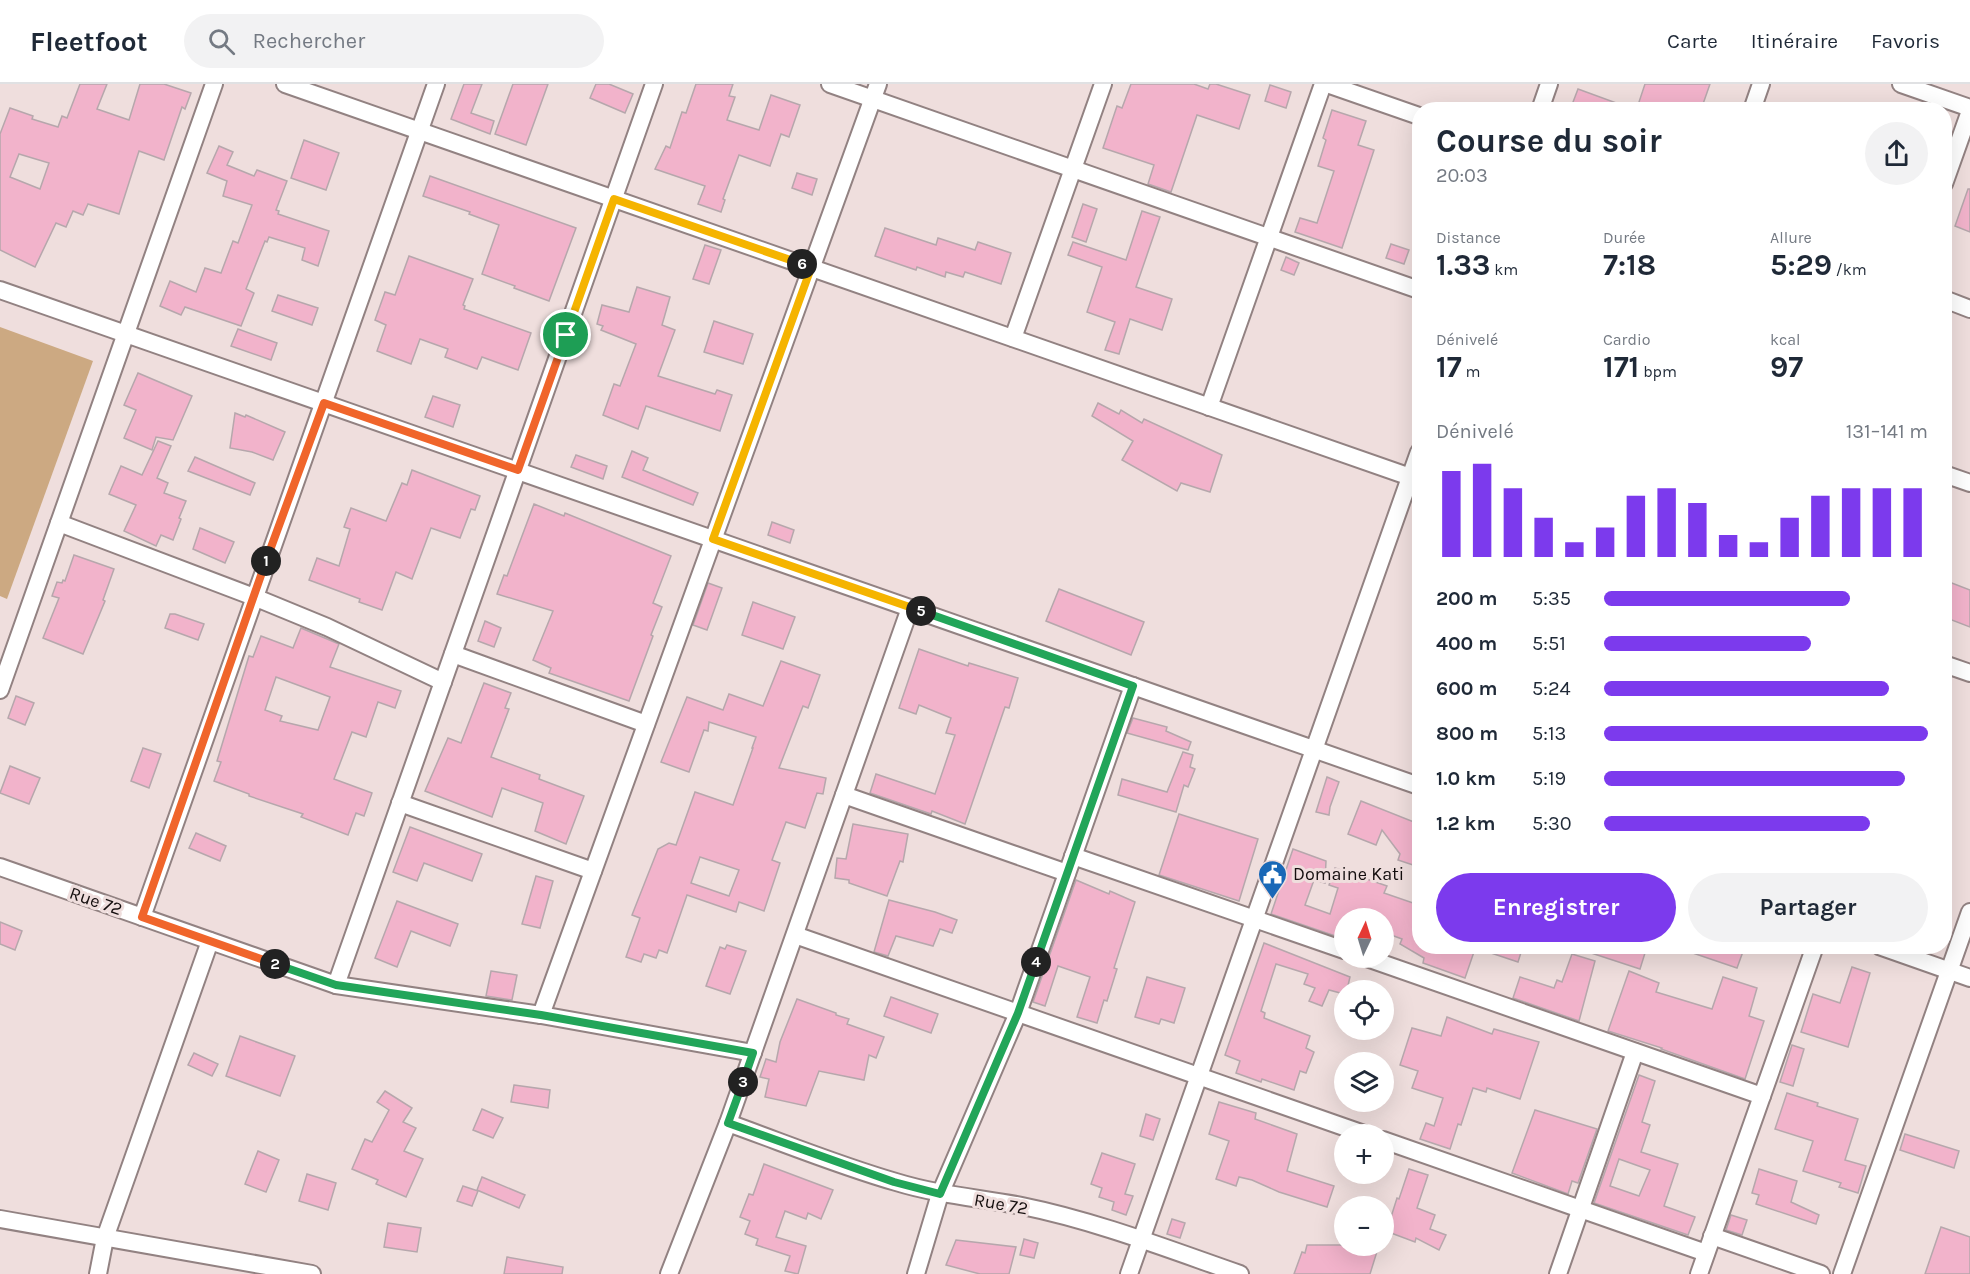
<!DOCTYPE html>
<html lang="fr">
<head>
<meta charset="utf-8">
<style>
	:root { --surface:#fff; --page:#f2f2f3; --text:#1f2937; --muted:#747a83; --line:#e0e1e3; --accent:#7c3aed }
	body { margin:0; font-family:Karla,sans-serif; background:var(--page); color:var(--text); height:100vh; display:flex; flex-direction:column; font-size:22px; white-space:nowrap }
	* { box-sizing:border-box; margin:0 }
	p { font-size:20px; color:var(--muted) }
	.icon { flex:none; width:33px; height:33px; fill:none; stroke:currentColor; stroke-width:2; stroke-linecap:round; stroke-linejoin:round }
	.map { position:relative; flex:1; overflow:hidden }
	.sheet { position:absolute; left:1412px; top:18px; width:540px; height:852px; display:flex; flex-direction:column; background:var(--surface); border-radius:24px; box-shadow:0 6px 24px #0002 }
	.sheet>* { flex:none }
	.needle { width:39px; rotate:4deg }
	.fabs { position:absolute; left:1334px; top:824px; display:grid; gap:12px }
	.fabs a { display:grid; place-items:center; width:60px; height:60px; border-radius:50%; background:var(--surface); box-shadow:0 6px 24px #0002; font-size:30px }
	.pin { position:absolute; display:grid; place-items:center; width:51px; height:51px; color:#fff; margin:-26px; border:3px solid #fff; border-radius:50%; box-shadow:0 2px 6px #0007 }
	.km { position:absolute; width:30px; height:30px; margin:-15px; border-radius:50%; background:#222; color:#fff; font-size:16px; line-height:30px; text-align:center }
	.round { display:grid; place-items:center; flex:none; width:63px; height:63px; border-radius:32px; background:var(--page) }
	.head { display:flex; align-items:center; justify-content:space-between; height:102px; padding:0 24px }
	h1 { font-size:33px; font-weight:700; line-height:45px }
	.stats { display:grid; grid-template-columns:repeat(3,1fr); gap:9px; height:102px; padding:6px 24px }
	.stats div { display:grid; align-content:center }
	.stats b { font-size:30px; font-weight:700 }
	.stats small { font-size:16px; font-weight:400 }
	.stats p { font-size:16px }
	.chart { height:168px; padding:12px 24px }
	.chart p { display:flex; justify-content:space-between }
	.chart svg { width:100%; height:108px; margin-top:6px; stroke:var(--accent); stroke-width:6 }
	.cta { display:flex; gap:12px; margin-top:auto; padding:12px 24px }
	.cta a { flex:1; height:69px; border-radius:36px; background:var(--accent); color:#fff; font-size:24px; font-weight:700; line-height:69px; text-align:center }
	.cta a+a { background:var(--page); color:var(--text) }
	ul { padding:0 24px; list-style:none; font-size:20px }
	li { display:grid; grid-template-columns:96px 72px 1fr; align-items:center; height:45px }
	li i { height:15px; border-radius:8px; background:var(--accent) }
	header { display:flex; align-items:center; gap:36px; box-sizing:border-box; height:84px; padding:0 30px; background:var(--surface); border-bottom:2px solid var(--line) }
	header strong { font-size:28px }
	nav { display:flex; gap:33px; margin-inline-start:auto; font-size:21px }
	.search { width:420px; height:54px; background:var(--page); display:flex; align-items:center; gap:15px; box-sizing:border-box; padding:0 21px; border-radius:33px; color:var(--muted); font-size:22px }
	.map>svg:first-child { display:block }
</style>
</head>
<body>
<header>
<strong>Fleetfoot</strong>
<div class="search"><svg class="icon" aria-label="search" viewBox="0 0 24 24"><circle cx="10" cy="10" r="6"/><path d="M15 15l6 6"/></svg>Rechercher</div>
<nav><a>Carte</a><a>Itinéraire</a><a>Favoris</a></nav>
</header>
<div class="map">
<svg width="1970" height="1190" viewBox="0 0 1970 1190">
	<rect width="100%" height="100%" fill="#efdedd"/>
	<polygon fill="#cca982" points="0,243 93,277 7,515 0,512"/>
	<g fill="#f2b3cb" stroke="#b6a7ac" stroke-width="1.5" fill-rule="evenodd">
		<path d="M80,0h27l-10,25 32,11 11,-36h24l27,9 -6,16 -3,-2 -18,53 -25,-9 -20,63 -31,-10 -5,11 -10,-4 -7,16 -10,-4 -21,44 -35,-17v-116l10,-26 23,8 -1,3 26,8 4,-11 5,2zM19,70l30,9 -9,26 -30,-12z"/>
		<polygon points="464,0 482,0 471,29 494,37 490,50 451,35"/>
		<polygon points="513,0 548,0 526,61 495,50"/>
		<polygon points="596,0 609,0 633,10 625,29 590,14"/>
		<polygon points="696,0 733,0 729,12 735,13 727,36 759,46 771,11 800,21 789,53 781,50 770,82 739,71 723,115 725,116 721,128 698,120 705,102 655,85 666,62 670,64 682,28 686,29"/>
		<polygon points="1131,0 1194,0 1208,5 1210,0 1216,0 1250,11 1239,45 1197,31 1171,108 1148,100 1154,81 1103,64 1117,22 1122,24"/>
		<polygon points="1645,0 1710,0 1703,20 1701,20 1699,26 1650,26 1638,21"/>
		<polygon points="1270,1 1291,8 1286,24 1265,17"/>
		<polygon points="1578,5 1630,24 1630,26 1570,26"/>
		<polygon points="1332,26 1366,37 1358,61 1374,66 1342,164 1295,148 1300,134 1317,139 1334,87 1318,82 1326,56 1323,54"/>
		<polygon points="304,56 339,69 326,106 291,94"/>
		<polygon points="219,62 233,68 227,81 254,92 257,86 287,97 276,126 279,127 278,130 329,147 318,182 302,176 305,164 269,153 267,158 265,157 246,205 254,209 241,242 185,223 181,231 160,222 170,197 196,208 205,184 221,189 233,157 238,159 252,121 223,112 227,97 207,89"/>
		<polygon points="797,89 817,95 812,111 792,104"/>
		<polygon points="430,92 576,144 549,217 514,204 515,202 482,190 499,141 469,130 470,128 423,112"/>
		<polygon points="1968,105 1970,105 1970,148 1955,142"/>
		<polygon points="1083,120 1097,125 1086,158 1072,153"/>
		<polygon points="1142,127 1160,133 1136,203 1172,215 1162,246 1130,235 1119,270 1105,266 1115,238 1087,228 1102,183 1068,171 1073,158 1126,176"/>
		<polygon points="885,144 936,161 938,154 975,166 978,158 1011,169 1001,200 965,188 963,193 946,188 945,193 917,183 916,186 875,172"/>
		<polygon points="1391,160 1409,166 1404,180 1386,174"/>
		<polygon points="705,161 721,166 709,200 693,195"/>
		<polygon points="409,172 473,195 463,221 465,222 464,225 531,249 518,286 482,273 477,285 445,273 448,265 420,255 411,280 377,267 386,241 375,236 385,208 395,211"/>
		<polygon points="1286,173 1299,179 1294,191 1281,186"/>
		<polygon points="637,203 670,213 662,241 675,246 658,292 715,310 717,306 732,311 720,347 646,322 638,345 603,331 614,300 620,302 636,260 601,246 603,242 597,240 602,221 629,228"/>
		<polygon points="278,211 318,224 312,241 272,227"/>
		<polygon points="714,237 753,250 743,280 704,268"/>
		<polygon points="238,245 277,259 271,276 231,262"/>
		<polygon points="138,289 192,312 173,356 156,353 152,366 124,354 136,326 124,321"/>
		<polygon points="433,312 460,321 453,343 425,333"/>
		<polygon points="1098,319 1119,330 1121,326 1142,339 1144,335 1222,371 1210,408 1181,399 1177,407 1122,376 1133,357 1092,332"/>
		<polygon points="235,329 245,333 246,331 285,348 273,376 252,368 230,364"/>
		<polygon points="158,357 171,362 157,394 168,399 164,409 186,417 179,434 181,435 173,456 161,451 156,462 124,447 136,421 109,410 121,382 142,391"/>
		<polygon points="632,367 648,374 643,386 698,409 693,421 622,393"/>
		<polygon points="576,371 607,382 603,395 571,383"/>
		<polygon points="195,373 255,399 250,411 188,387"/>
		<polygon points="412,386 480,412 475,426 471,425 460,454 431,444 412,495 396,488 382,526 359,518 360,515 309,496 317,474 339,482 350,445 344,443 351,424 386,437 402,399 407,401"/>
		<polygon points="534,420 564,432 565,429 671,472 653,519 662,523 651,551 653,552 629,617 549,589 551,584 533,576 553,527 497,510 504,491 507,492"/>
		<polygon points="772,438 794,446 790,459 768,451"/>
		<polygon points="200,444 234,458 225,479 193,465"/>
		<polygon points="74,471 114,485 103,516 105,517 83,570 43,554 59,514 52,512 57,498 62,499 63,496 65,497"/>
		<polygon points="1944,496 1970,506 1970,543 1944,533"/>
		<polygon points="708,499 722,504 707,546 693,541"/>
		<polygon points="1059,505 1144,538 1131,571 1046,537"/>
		<polygon points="753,518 795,533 783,565 742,551"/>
		<polygon points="170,530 175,530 204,540 198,556 165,544"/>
		<polygon points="485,537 501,544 494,563 478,557"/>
		<path d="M301,544l38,16 -9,23 71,24 -6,17 -17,-6 -12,35 -14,-5 -18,47 38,14 -8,23 -8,-3 -8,22 -47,-18 2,-3 -54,-18v-2l-35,-13 7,-19 -4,-1 32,-105 4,1 8,-21 32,12zM276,593l54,20 -12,33 -38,-9 2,-5 -17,-6z"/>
		<polygon points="919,565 968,582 969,579 1018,594 1009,624 1005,623 965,740 932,727 931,730 870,709 876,690 935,710 955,651 946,649 951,634 919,621 916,630 899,624"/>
		<path d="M781,577l39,14 -12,33 -5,-2 -24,62 47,10 -3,16 -6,-1 -12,35 -19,-6 -14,38 8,3 -16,48 -25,-9 -3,10 -49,-17 -20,58 -8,-3 -3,8 -12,-4 -3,8 -15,-5 14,-39 -8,-3 26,-66 11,-6 7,2 19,-53 38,13 20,-57h-1l4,-11 -47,-15 -1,9 -4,-1 -15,42 -28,-10 26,-65 36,13 6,-16 34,12zM700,773l39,13 -10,26 -38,-13z"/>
		<polygon points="484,599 511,609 505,624 509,625 491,673 540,691 539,695 584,712 566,760 535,747 543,719 502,704 492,733 425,707 448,654 461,659"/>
		<polygon points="16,612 34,619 25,641 8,634"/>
		<polygon points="1133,634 1167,643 1166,647 1191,658 1188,666 1127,649"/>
		<polygon points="143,664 161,670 149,704 131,697"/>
		<polygon points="1183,668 1193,671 1190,683 1195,685 1188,703 1184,701 1176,728 1118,711 1122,695 1167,708"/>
		<polygon points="10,682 40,694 29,720 0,709"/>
		<polygon points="1327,693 1339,698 1330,723 1329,731 1316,728"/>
		<polygon points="1361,717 1419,740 1419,783 1398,776 1400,770 1382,746 1376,761 1348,750"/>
		<polygon points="1179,730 1258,755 1239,817 1159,791"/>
		<polygon points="853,740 908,750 903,778 900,777 887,812 849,799 849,796 835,794 837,774 846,775"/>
		<polygon points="410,743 482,770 472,797 424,779 417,797 393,788"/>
		<polygon points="196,749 226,762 220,777 189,764"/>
		<polygon points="1293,765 1326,777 1325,799 1314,796 1305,821 1330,830 1338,804 1329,801 1335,784 1387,802 1384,809 1419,821 1419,862 1429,862 1447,868 1449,862 1476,862 1465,894 1423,879 1424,874 1400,860 1402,855 1383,848 1383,834 1344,834 1344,855 1271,830"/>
		<polygon points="536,792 553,797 540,844 522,840"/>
		<polygon points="1076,796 1109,810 1110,807 1135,818 1114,884 1117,885 1107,917 1104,916 1097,939 1077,933 1090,893 1058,882 1045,922 1033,918"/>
		<polygon points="889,816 935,828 957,836 952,849 940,845 933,862 896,852 888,872 874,868"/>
		<polygon points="397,817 458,840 450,862 411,847 397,883 375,874"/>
		<polygon points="0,838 22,847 15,866 0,860"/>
		<polygon points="1264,859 1350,893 1347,906 1344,906 1344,910 1329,906 1322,922 1309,917 1315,904 1304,900 1308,890 1276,880 1261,927 1265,929 1264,934 1310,952 1306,964 1314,968 1306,989 1300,987 1294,1006 1262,995 1261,998 1236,989 1240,977 1225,971"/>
		<polygon points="727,861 746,867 730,910 706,902 720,863 725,865"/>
		<polygon points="1480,862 1523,862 1518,878 1479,865"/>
		<polygon points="1580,862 1624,862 1645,869 1640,885 1579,865"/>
		<polygon points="1682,862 1745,862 1737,884 1681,865"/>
		<polygon points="1572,870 1595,877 1579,937 1513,914 1520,893 1554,904 1557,896 1562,898"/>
		<polygon points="1852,883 1870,889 1848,963 1801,948 1813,910 1840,919"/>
		<polygon points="491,887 517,891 512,916 486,912"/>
		<polygon points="1629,887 1659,899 1656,908 1712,925 1723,893 1757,904 1749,932 1764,937 1745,995 1661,965 1662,964 1608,947"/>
		<polygon points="1147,893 1185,904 1174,939 1161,935 1159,940 1135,933"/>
		<polygon points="891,913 938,930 931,949 884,932"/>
		<polygon points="797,915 836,929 836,931 849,935 847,940 884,953 876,974 869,971 864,996 819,987 806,1022 765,1013 769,995 760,993 766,975 776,978 780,958"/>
		<polygon points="1447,933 1492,950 1494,945 1539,958 1520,1015 1487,1004 1486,1008 1473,1004 1461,1041 1458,1040 1450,1065 1420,1055 1426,1039 1434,1042 1443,1014 1412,1004 1418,987 1400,981 1412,944 1441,952"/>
		<polygon points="240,952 295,972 280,1012 226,992"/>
		<polygon points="1792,961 1804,965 1793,1002 1780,998"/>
		<polygon points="194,969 218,980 212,992 188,981"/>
		<path d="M1639,991l16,6 -13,41 8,3 -9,27 37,12 -14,42 31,11 -7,18 -94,-32zM1619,1075l31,11 -11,26 -29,-10z"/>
		<polygon points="514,1001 550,1006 548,1024 511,1018"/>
		<polygon points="385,1007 412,1024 403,1038 416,1044 404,1067 423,1075 406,1113 376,1100 378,1096 352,1085 365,1055 372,1058 389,1026 377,1018"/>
		<polygon points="1787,1009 1818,1019 1817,1022 1858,1035 1845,1076 1866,1082 1858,1109 1839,1103 1841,1099 1803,1087 1813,1057 1775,1045"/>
		<polygon points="1219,1018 1256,1029 1255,1035 1297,1050 1287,1087 1334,1102 1327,1123 1279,1108 1252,1096 1239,1093 1236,1102 1216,1095 1229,1057 1209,1050"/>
		<polygon points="482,1025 503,1034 493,1054 473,1046"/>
		<polygon points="1535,1026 1597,1045 1578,1099 1572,1097 1568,1110 1512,1089"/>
		<polygon points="1146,1030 1160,1035 1153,1056 1140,1052"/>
		<polygon points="1905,1050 1959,1067 1954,1084 1900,1066"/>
		<polygon points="258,1067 279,1076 266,1108 245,1100"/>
		<polygon points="1102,1069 1135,1080 1125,1110 1133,1112 1126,1131 1112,1126 1114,1118 1099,1113 1102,1104 1091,1100"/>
		<polygon points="764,1080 833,1106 821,1135 808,1129 806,1135 785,1127 776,1153 806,1162 798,1190 785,1187 790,1172 756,1161 758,1155 745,1150 750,1137 740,1133 749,1110 753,1111"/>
		<polygon points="1409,1085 1428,1091 1417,1124 1435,1131 1430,1145 1446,1151 1439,1166 1416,1154 1415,1158 1383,1146 1388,1132 1391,1133 1397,1114 1399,1115"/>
		<polygon points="1759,1085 1797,1097 1791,1118 1819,1131 1816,1140 1756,1120 1759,1111 1752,1109"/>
		<polygon points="307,1090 336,1099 328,1126 299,1117"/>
		<polygon points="482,1093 525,1111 519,1124 477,1106"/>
		<polygon points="463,1102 478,1107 472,1122 457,1117"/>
		<polygon points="1731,1131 1747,1136 1742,1151 1726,1146"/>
		<polygon points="1172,1135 1185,1139 1180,1154 1167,1150"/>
		<polygon points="388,1139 421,1144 417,1168 384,1163"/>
		<polygon points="1941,1143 1970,1153 1970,1190 1925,1190"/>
		<polygon points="1024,1155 1038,1159 1034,1174 1020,1171"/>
		<polygon points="956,1156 1016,1163 1009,1190 980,1190 946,1181"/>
		<polygon points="1307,1161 1379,1161 1370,1190 1294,1190 1302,1168 1305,1169"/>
		<polygon points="507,1173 563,1183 562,1190 504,1190"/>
	</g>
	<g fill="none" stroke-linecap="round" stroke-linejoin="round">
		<defs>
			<g id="minor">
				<polyline points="285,0 1419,396"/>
				<polyline points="830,0 1419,206"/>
				<polyline points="1327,0 1419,32"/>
				<polyline points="1901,0 1970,24"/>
				<polyline points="1540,26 1549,0"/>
				<polyline points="1752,26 1761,0"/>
				<polyline points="1944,100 1970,27"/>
				<polyline points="0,206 1419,702"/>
				<polyline points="1944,215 1970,225"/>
				<polyline points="1013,254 1103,0"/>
				<polyline points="1209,323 1323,0"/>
				<polyline points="1944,390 1970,399"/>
				<polyline points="59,439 254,513 327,543 443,598"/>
				<polyline points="453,570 646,640"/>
				<polyline points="1944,580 1970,589"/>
				<polyline points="0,606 214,0"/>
				<polyline points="844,711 1067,789"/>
				<polyline points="400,719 593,787"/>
				<polyline points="1073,772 1344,866"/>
				<polyline points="0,783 336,901 541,931 753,969"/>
				<polyline points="142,833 436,0"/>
				<polyline points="795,851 1364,1050"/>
				<polyline points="1879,862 1970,894"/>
				<polyline points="1364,873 1762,1012"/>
				<polyline points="336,901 654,0"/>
				<polyline points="541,931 878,0"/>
				<path d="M728,1039c56,20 112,43 168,59 42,13 84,16 126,24 74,15 146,43 218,68"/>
				<polyline points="1383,1056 1706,1169"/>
				<polyline points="0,1135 312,1190"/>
				<polyline points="1712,1152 1821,1190"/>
				<polyline points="98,1190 105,1154 210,857"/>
				<polyline points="669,1190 728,1039 910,524"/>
				<polyline points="916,1190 940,1110 1018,929 1133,602"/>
				<polyline points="1129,1190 1419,368"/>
				<polyline points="1558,1190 1635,968"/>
				<polyline points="1699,1190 1815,862"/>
				<polyline points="1842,1190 1970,828"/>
			</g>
		</defs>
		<use href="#minor" stroke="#928282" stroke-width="20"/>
		<use href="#minor" stroke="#fff" stroke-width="16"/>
	</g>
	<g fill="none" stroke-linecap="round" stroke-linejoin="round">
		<defs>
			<polyline id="split-1" points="266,477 324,319 518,386 566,251"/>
			<polyline id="split-2" points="266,477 142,833 275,880"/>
			<polyline id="split-3" points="275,880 336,901 541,931 753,969 743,998"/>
			<polyline id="split-4" points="743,998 728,1039 894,1098 940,1110 1018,929 1036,878"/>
			<polyline id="split-5" points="921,527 1133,602 1036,878"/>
			<polyline id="split-6" points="802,180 811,184 713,455 921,527"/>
			<polyline id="split-7" points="566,251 614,115 802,180"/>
		</defs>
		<use href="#split-1" stroke="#fff" stroke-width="12"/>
		<use href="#split-2" stroke="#fff" stroke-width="12"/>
		<use href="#split-3" stroke="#fff" stroke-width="12"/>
		<use href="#split-4" stroke="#fff" stroke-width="12"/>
		<use href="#split-5" stroke="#fff" stroke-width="12"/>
		<use href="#split-6" stroke="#fff" stroke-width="12"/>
		<use href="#split-7" stroke="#fff" stroke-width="12"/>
		<use href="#split-1" stroke="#f0652b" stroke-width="8"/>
		<use href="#split-2" stroke="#f0652b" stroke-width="8"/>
		<use href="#split-3" stroke="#22a559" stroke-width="8"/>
		<use href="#split-4" stroke="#22a559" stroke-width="8"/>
		<use href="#split-5" stroke="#22a559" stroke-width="8"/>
		<use href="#split-6" stroke="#f5b400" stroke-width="8"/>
		<use href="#split-7" stroke="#f5b400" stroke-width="8"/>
	</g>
	<defs>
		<symbol id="civic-pin" viewBox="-11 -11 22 30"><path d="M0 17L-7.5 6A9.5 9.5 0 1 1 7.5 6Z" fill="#1968b7" stroke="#efdedd"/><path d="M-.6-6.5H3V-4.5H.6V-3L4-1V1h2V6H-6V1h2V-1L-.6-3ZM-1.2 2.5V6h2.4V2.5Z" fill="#fff"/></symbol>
	</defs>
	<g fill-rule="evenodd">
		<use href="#civic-pin" x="1256" y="774" width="33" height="45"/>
	</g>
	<g text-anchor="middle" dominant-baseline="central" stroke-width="6" stroke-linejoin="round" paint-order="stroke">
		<g font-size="18" fill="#140e0e" stroke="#efdedd" text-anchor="start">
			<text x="1293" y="790">Domaine Kati</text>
		</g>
		<g font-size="18" fill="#140e0e" stroke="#efdedd">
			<text transform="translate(96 817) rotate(19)">Rue 72</text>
			<text transform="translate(1001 1120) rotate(10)">Rue 72</text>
		</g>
	</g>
</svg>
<div class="fabs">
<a><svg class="needle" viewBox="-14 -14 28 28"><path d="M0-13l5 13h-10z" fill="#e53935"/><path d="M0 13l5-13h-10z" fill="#747a83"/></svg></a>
<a><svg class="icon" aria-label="locate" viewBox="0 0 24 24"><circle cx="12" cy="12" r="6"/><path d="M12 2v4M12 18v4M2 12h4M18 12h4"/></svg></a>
<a><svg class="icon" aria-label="layers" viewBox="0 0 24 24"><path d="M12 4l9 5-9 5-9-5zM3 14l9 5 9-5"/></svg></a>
<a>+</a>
<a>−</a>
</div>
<div class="pin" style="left:566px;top:251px;background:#1e9e55"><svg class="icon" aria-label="arrive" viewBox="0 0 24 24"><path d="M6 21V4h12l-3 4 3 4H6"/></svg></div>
<b class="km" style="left:266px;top:477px">1</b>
<b class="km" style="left:275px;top:880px">2</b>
<b class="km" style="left:743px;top:998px">3</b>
<b class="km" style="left:1036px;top:878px">4</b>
<b class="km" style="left:921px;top:527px">5</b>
<b class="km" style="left:802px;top:180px">6</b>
<section class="sheet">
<div class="head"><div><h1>Course du soir</h1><p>20:03</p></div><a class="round"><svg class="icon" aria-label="share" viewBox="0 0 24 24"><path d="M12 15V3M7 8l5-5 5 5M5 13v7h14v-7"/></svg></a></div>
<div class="stats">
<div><p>Distance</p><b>1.33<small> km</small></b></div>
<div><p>Durée</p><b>7:18</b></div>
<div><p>Allure</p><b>5:29<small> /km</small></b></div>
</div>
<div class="stats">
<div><p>Dénivelé</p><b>17<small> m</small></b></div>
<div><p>Cardio</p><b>171<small> bpm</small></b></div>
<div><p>kcal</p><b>97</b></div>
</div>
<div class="chart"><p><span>Dénivelé</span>131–141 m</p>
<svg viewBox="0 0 160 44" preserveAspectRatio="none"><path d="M5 44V9M15 44V6M25 44V16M35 44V28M45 44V38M55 44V32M65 44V19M75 44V16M85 44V22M95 44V35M105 44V38M115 44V28M125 44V19M135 44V16M145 44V16M155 44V16"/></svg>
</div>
<ul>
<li><b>200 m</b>5:35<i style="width:76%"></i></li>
<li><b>400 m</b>5:51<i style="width:64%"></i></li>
<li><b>600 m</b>5:24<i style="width:88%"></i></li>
<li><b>800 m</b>5:13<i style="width:100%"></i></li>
<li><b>1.0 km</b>5:19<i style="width:93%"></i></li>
<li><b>1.2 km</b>5:30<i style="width:82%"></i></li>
</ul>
<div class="cta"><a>Enregistrer</a><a>Partager</a></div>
</section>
</div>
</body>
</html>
